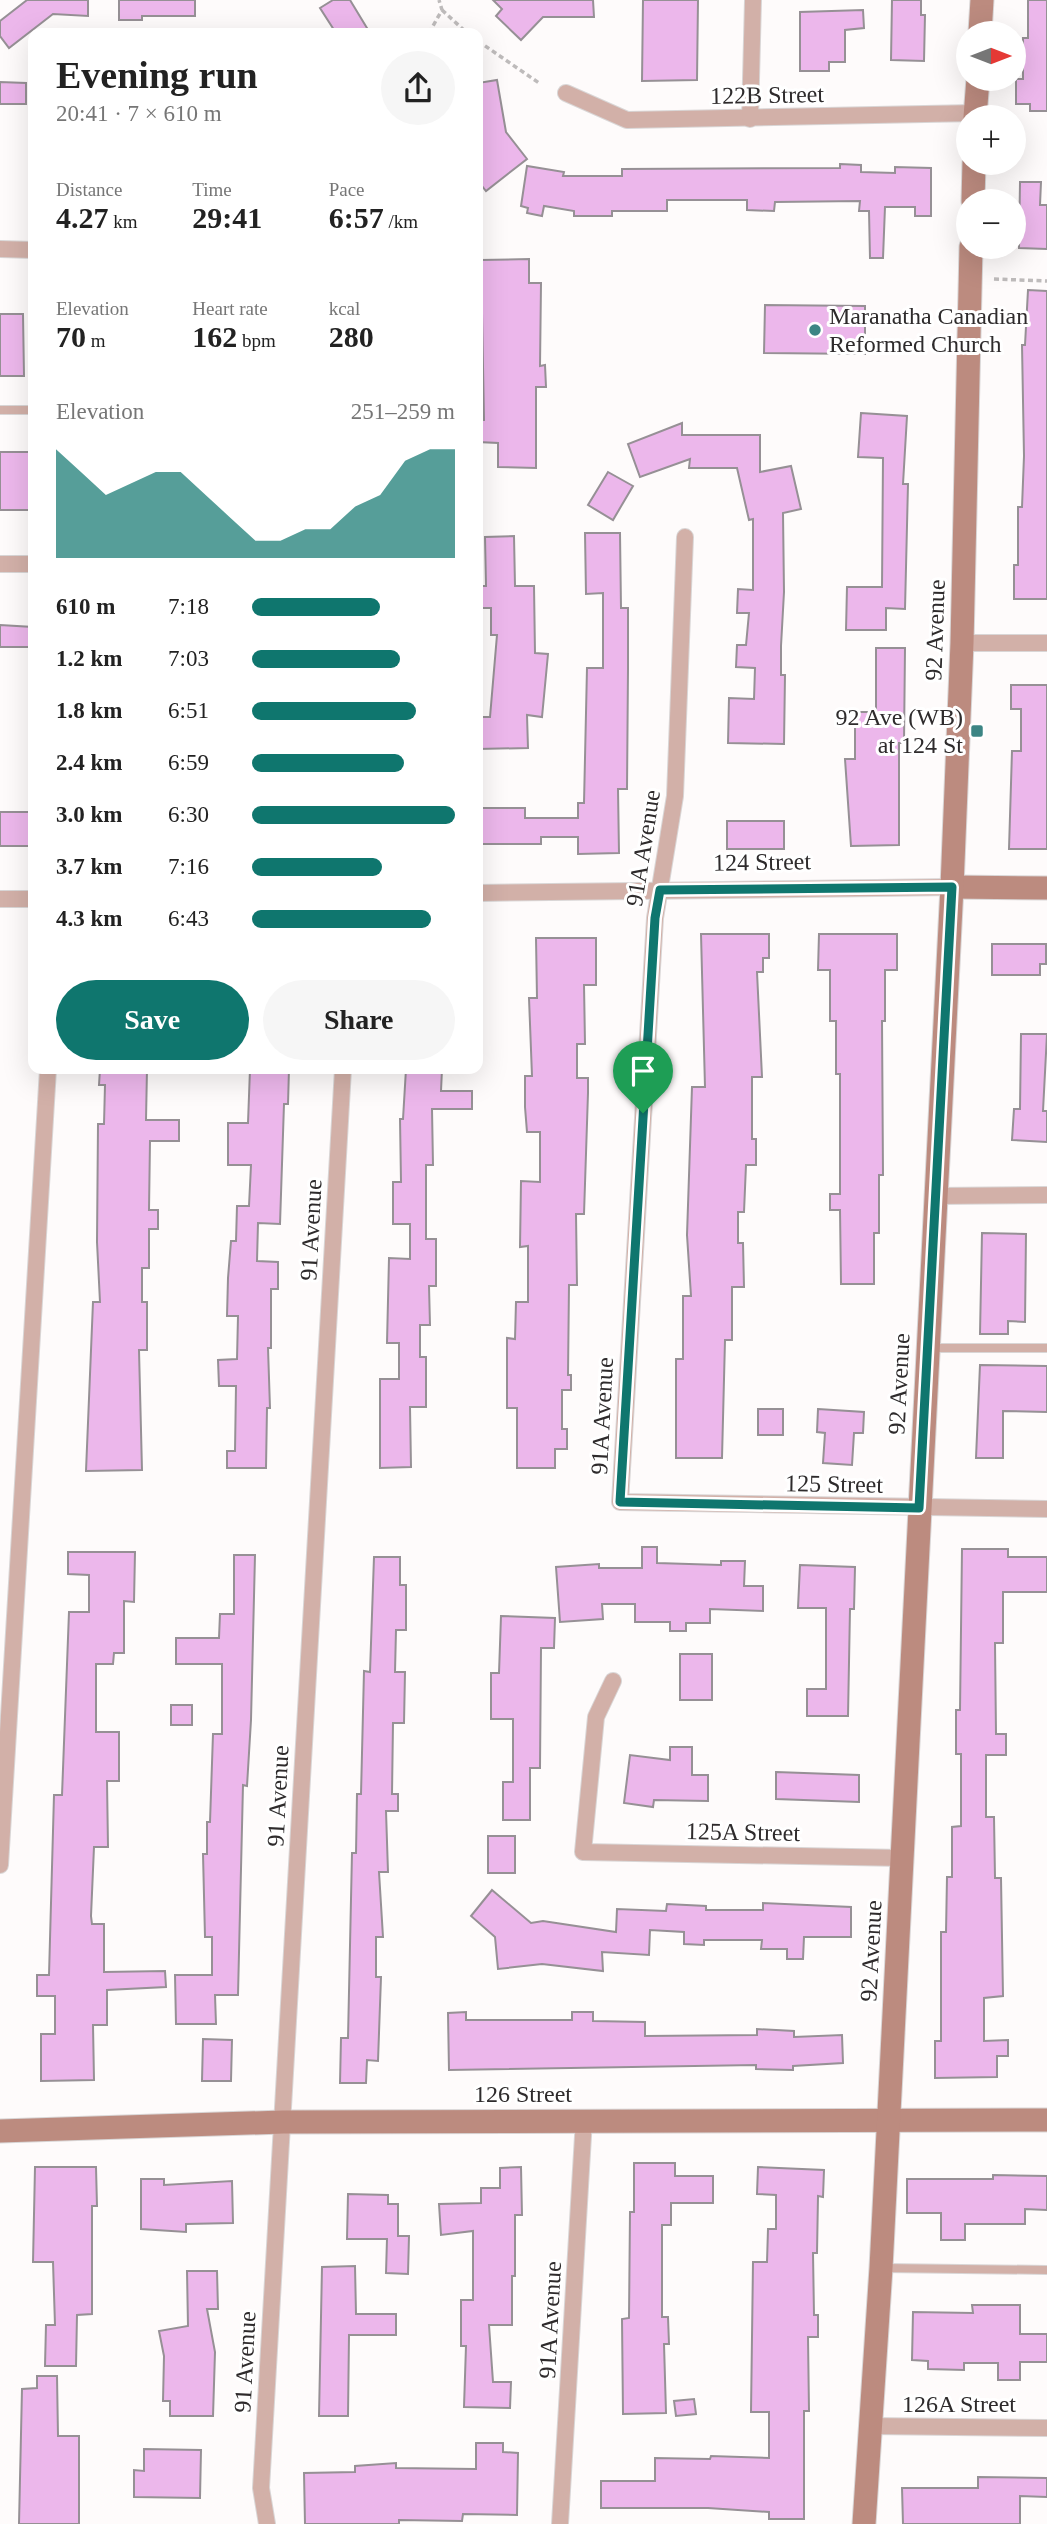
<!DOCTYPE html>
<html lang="en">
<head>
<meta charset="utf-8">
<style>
	:root { --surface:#fff; --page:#f6f6f6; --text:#222; --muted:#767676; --accent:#0f766e }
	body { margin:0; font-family:"Times New Roman",serif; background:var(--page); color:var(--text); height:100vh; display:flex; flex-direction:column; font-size:26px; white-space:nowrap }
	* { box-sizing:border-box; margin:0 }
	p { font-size:23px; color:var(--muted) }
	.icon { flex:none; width:38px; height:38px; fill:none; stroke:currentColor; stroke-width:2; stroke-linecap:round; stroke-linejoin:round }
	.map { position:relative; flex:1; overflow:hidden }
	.sheet { position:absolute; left:28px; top:28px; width:455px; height:1046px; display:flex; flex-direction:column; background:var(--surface); border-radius:14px; box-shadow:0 7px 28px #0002 }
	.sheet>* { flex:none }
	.needle { width:46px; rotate:90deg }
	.controls { position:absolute; left:956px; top:21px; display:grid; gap:14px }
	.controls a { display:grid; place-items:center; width:70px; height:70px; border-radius:50%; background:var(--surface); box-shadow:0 7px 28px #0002; font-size:35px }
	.pin { position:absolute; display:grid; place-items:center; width:60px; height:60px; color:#fff; margin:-72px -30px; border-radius:50% 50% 50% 0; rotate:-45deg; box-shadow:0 0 7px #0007 }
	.pin .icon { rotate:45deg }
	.round { display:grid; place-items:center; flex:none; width:74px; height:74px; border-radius:37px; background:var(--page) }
	.headline { display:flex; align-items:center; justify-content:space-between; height:119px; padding:0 28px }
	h1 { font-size:38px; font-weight:700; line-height:52px }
	.metrics { display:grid; grid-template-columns:repeat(3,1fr); gap:10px; height:119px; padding:7px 28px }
	.metrics div { display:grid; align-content:center }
	.metrics b { font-size:30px; font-weight:700 }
	.metrics small { font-size:19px; font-weight:400 }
	.metrics p { font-size:19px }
	.chart { height:196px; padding:14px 28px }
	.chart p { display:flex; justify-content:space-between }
	.chart svg { width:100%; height:126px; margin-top:7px; fill:var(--accent); opacity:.7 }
	.cta { display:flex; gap:14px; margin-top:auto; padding:14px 28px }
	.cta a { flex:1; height:80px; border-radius:42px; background:var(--accent); color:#fff; font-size:28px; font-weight:700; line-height:80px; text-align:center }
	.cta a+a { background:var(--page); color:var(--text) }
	ul { padding:0 28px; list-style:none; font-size:23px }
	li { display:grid; grid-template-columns:112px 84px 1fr; align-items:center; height:52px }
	li i { height:18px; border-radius:9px; background:var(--accent) }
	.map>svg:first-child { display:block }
</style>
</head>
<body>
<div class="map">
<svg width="1047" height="2524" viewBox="0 0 1047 2524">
	<rect width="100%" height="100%" fill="#fefbfb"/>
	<g fill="#ecb7eb" stroke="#969095" stroke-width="2">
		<polygon points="27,0 88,0 88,16 53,14 9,48 0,36 0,21"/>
		<polygon points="119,0 195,0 195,16 142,16 142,20 119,20"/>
		<polygon points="333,0 350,0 370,33 336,33 320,8"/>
		<polygon points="493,0 593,0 594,17 543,17 521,40 496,16 502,9"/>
		<polygon points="643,0 698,0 697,80 642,81"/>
		<polygon points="892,0 921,0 921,15 925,15 924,61 891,60"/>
		<polygon points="1028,0 1047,0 1047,111 1030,111 1030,104 1016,104 1016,79 1023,79 1023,38 1028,38"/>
		<polygon points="863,10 864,28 845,30 845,62 829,62 829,71 800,71 800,12"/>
		<polygon points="497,80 506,132 527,159 486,191 478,181 478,83"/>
		<polygon points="0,82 26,83 26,104 0,104"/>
		<polygon points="840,164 861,165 861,172 895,173 895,167 931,168 931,216 915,216 915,207 885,207 883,258 870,258 869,211 859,211 860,201 775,202 774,211 747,210 747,200 667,200 667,211 612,211 612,216 574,216 574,211 544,206 542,216 527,213 528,208 521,206 527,166 564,172 563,176 622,176 622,169 840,168"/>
		<polygon points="1020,182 1041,182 1040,205 1047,205 1047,249 1019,248"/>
		<polygon points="529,259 529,283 541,283 540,366 545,365 546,387 536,387 536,468 498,467 498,443 478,442 478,420 484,420 481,260"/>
		<polygon points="1028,290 1047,291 1047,599 1014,599 1014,565 1018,565 1018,507 1022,507 1024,456 1022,345 1025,345"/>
		<polygon points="765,305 865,306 865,354 764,353"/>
		<polygon points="0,314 23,314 24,376 0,376"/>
		<polygon points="861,413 907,416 903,484 908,484 905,609 886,608 886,630 846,630 847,587 882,587 883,458 858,457"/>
		<polygon points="682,423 682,435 760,435 760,472 791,466 801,509 783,513 784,592 781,646 781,675 785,675 784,744 728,743 729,698 754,699 755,668 736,667 737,645 746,645 749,613 737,613 738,589 753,590 753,519 749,520 737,468 689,468 690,459 640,477 628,444"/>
		<polygon points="0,452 31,452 30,510 0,510"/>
		<polygon points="608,472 633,486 613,520 588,505"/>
		<polygon points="585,533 620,533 621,608 628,608 628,669 627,789 618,789 619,853 578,854 578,837 541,837 541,844 478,844 478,808 525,808 525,818 578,818 578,803 584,803 587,668 603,668 603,593 586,594"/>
		<polygon points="514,536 515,586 534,586 535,653 548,654 542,717 527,715 528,748 478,749 478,717 490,717 497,635 491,635 491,608 482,608 482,586 486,586 485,537"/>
		<polygon points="0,625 33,627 33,647 0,647"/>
		<polygon points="876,648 905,648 904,743 899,743 899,845 851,846 845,759 855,759 855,712 876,712"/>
		<polygon points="1011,685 1047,685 1047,849 1009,849 1012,751 1021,751 1021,709 1011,709"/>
		<rect x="0" y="812" width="33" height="34"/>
		<rect x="727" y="821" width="57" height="28"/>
		<polygon points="701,934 769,934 769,958 763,958 763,972 757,972 762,1077 752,1077 752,1139 756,1139 756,1165 746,1165 744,1212 738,1212 738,1243 743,1243 744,1287 732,1287 732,1340 725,1340 722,1458 676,1458 676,1359 683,1359 683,1296 691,1296 687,1235 692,1087 705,1087"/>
		<polygon points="819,934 897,934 897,970 885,970 885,1021 882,1021 883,1175 879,1175 879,1233 874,1233 874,1284 841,1284 840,1210 830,1210 830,1194 840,1194 840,1074 836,1074 836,1021 830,1021 830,970 818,970"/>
		<polygon points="536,938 596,938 596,985 584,985 585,1044 577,1044 577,1078 588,1078 588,1093 584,1214 576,1214 577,1285 569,1285 568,1375 571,1375 571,1390 562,1390 562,1429 567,1429 567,1449 555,1449 555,1468 517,1468 517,1408 507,1408 507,1338 515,1339 516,1302 528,1302 528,1246 520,1247 521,1181 540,1182 540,1132 527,1132 525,1107 525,1076 532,1076 529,998 537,998"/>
		<polygon points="992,944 1046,944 1046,964 1040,964 1040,975 992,975"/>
		<polygon points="1021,1034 1047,1034 1043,1111 1047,1111 1047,1142 1012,1140 1014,1109 1020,1109"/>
		<polygon points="100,1069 147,1069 146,1120 179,1120 179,1141 150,1141 149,1210 158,1210 158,1229 149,1229 149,1268 142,1268 142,1302 147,1302 147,1350 139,1350 142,1470 86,1471 93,1302 100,1302 97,1242 98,1124 104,1124 105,1085 99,1085"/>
		<polygon points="250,1069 289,1069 288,1104 284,1104 280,1224 258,1223 257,1261 278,1262 278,1289 271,1289 271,1348 268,1348 270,1408 267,1408 266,1468 227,1468 227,1451 235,1451 236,1386 219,1386 218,1360 237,1359 238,1316 227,1316 228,1278 231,1241 236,1241 237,1206 249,1206 251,1165 228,1165 228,1123 248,1123"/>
		<polygon points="406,1069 442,1069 441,1091 472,1091 472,1109 432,1109 433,1165 426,1165 426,1239 436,1239 436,1286 429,1286 430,1325 420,1325 420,1357 426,1357 426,1407 410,1407 411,1467 380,1468 380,1379 399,1379 399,1343 387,1343 389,1258 410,1259 410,1224 393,1224 393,1182 401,1182 400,1119 403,1119"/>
		<polygon points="982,1233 1026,1234 1025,1322 1008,1321 1008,1334 980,1334"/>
		<polygon points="980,1365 1047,1366 1047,1412 1003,1411 1003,1458 976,1458"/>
		<rect x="758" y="1409" width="25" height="26"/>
		<polygon points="818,1409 864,1412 863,1433 854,1433 852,1465 823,1463 825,1433 817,1432"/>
		<polygon points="642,1547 657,1547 657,1563 721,1565 721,1561 745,1561 744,1586 763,1586 763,1611 710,1609 710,1623 686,1623 686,1631 670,1631 670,1622 635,1622 635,1604 602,1604 603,1619 560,1622 556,1567 599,1564 599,1568 642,1568"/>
		<polygon points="962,1549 1008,1549 1008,1557 1047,1557 1047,1592 1003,1592 1003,1643 995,1643 996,1734 1006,1734 1006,1755 986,1755 986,1817 994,1817 995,1878 1001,1878 1003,1996 984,1998 984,2041 1008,2040 1008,2056 997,2056 997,2077 935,2078 935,2041 941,2041 941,1932 946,1932 947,1877 952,1877 952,1827 961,1826 961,1754 956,1754 956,1710 960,1710"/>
		<polygon points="68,1552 135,1552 134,1602 124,1601 124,1653 114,1653 113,1664 96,1664 96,1732 119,1732 119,1781 107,1781 108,1847 94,1847 91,1916 92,1924 104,1924 104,1972 165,1971 166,1987 107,1990 107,2025 93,2025 94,2080 41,2081 41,2034 55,2034 55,1996 37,1996 37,1975 49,1975 54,1795 62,1795 69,1612 89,1612 89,1575 68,1574"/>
		<polygon points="234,1555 255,1555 251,1720 247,1786 243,1785 238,1995 215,1995 216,2024 176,2024 175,1975 212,1975 212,1937 205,1937 203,1854 207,1854 207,1822 210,1822 213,1734 222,1734 222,1664 176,1664 176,1638 219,1638 220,1614 234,1614"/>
		<polygon points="374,1557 400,1557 400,1585 406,1585 406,1630 396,1630 395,1672 405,1672 404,1723 393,1723 392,1794 398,1794 398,1811 386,1811 388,1872 379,1872 383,1937 376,1937 376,1977 381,1977 378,2061 367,2060 366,2083 340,2083 341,2038 348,2038 352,1853 356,1853 357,1794 361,1794 364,1671 370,1672"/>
		<polygon points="800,1565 855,1567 854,1609 850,1609 848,1716 807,1716 807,1689 826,1689 826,1608 798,1608"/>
		<polygon points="501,1616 555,1618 554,1648 541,1648 540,1768 530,1768 530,1820 503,1820 503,1782 513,1782 513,1719 491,1719 491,1673 499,1673"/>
		<rect x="680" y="1654" width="32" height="46"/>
		<rect x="171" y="1705" width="21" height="20"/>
		<polygon points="670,1747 692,1747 692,1775 708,1775 708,1801 654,1800 653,1807 624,1803 630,1755 670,1760"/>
		<polygon points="776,1772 859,1775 859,1802 776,1799"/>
		<rect x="488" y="1836" width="27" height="37"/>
		<polygon points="492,1890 531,1923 543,1921 616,1932 617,1909 666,1911 667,1904 706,1906 706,1910 763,1910 763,1903 851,1907 851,1937 804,1937 803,1959 787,1959 787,1949 761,1949 762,1940 704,1940 704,1945 684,1944 684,1932 650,1930 649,1955 602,1952 603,1971 542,1964 498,1969 495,1937 471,1916"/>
		<polygon points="466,2012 466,2020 572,2020 572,2012 593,2012 593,2021 645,2022 645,2036 757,2035 757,2029 794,2031 794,2037 842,2035 843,2063 793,2066 793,2070 756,2069 756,2065 449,2070 448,2013"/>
		<polygon points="203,2039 232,2040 231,2081 202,2081"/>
		<polygon points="634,2163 675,2163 675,2176 713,2176 713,2203 671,2203 671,2225 662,2225 662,2317 668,2317 669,2344 664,2344 666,2413 623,2414 622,2319 629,2318 630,2212 634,2212"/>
		<polygon points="35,2167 96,2167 97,2206 92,2206 92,2314 77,2315 76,2366 45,2366 46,2325 55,2325 53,2262 33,2262"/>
		<polygon points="521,2167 522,2215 515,2215 515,2276 512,2276 512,2325 489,2325 493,2382 511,2382 510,2408 464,2407 466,2346 461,2346 461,2300 473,2300 473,2231 441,2235 439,2204 481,2203 481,2188 500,2188 500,2168"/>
		<polygon points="758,2167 824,2170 823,2197 818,2196 817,2253 813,2253 814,2315 818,2315 818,2337 808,2337 809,2411 804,2411 804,2519 769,2519 769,2512 708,2508 601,2508 601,2481 655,2481 655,2458 710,2459 711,2456 769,2458 769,2412 751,2412 753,2262 767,2262 768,2229 776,2229 776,2195 757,2194"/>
		<polygon points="993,2175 1047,2176 1047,2210 1025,2209 1025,2224 965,2224 965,2240 941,2240 941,2213 907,2213 907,2179 993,2179"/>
		<polygon points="141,2179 164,2179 164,2185 232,2181 233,2223 186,2224 186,2232 141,2229"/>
		<polygon points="348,2194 388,2195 388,2204 398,2204 398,2236 409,2236 408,2274 386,2273 387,2239 347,2239"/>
		<polygon points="355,2266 356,2314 396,2314 396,2335 349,2335 348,2416 319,2416 322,2267"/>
		<polygon points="187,2271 217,2271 218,2309 207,2309 215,2352 213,2416 170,2416 170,2401 163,2401 164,2356 159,2331 188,2326"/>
		<polygon points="972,2305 1020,2305 1020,2334 1047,2334 1047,2362 1020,2362 1020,2380 998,2380 998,2363 964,2363 964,2370 928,2369 928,2361 912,2360 913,2312 973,2313"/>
		<polygon points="37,2376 57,2376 58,2436 79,2436 79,2524 19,2524 22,2389 37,2388"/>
		<polygon points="694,2399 696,2414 676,2416 674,2401"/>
		<polygon points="476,2443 503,2443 503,2452 518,2453 517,2515 463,2514 462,2521 399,2520 399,2524 305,2524 304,2473 355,2472 355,2466 396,2463 396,2468 476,2469"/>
		<polygon points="144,2449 201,2450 200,2498 134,2497 134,2470 144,2471"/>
		<polygon points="978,2477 1047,2478 1047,2497 1020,2496 1020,2524 903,2524 902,2488 978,2488"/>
	</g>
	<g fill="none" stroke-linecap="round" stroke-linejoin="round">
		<defs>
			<g id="lane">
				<polyline points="0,410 33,410"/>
				<polyline points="931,1348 1047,1348"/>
				<polyline points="884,2268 1047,2270"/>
			</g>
			<g id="street">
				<polyline points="566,93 627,120 975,113"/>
				<polyline points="750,119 753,0"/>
				<polyline points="0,249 33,250"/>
				<polyline points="685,537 675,796 655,918 620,1502 1047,1509"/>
				<polyline points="0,564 33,564"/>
				<polyline points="962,643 1047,643"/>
				<polyline points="478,893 952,887"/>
				<polyline points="0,899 33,899"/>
				<polyline points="935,1196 1047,1195"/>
				<polyline points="613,1681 596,1717 583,1852 902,1858"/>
				<polyline points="0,1865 48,1069"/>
				<polyline points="871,2426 1047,2428"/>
				<polyline points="267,2524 261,2488 343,1069"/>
				<polyline points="560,2524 584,2119"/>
			</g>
			<g id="secondary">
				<polyline points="980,33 982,0"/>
				<polyline points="975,117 978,79"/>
				<polyline points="973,201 974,163"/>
				<polyline points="952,887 1047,888"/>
				<polyline points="0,2131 283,2122 1047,2120"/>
				<polyline points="864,2524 881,2268 952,887 962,643 971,247"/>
			</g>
		</defs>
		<use href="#lane" stroke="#d9d6d6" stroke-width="10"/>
		<use href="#street" stroke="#d9d6d6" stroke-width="18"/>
		<use href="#secondary" stroke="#d9d6d6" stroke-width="25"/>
		<g stroke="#bebbbb" stroke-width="3.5" stroke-dasharray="5 3.5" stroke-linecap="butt">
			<polyline points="442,10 467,33"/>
			<polyline points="429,33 442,10 439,0"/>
			<polyline points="478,41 539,83"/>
			<polyline points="994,279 1047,281"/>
		</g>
		<use href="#lane" stroke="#d2b0a8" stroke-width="8"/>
		<use href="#street" stroke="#d2b0a8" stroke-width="16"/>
		<use href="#secondary" stroke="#bc8b7f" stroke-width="23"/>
	</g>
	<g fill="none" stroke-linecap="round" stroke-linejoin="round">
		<defs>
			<polygon id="route" points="952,887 919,1508 620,1502 655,918 660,890"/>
		</defs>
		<use href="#route" stroke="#fff" stroke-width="14"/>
		<use href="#route" stroke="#0f766e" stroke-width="9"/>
	</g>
	<g fill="#3c8584" stroke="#fff" stroke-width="2.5">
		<circle cx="815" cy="330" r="7"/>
		<rect x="970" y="724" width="14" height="14" rx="3.5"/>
	</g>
	<g text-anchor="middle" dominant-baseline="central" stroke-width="6" stroke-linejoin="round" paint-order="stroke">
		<g font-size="24" fill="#2e2b2c" stroke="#fff">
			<text transform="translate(767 95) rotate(-1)">122B Street</text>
			<text transform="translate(935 630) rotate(-88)">92 Avenue</text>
			<text transform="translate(643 848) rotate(-81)">91A Avenue</text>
			<text transform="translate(762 862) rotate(-1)">124 Street</text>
			<text transform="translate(311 1230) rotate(-87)">91 Avenue</text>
			<text transform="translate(899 1384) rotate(-87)">92 Avenue</text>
			<text transform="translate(602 1416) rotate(-87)">91A Avenue</text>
			<text transform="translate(834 1484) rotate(1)">125 Street</text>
			<text transform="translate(278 1796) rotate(-87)">91 Avenue</text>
			<text transform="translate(743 1832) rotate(1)">125A Street</text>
			<text transform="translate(871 1951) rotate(-87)">92 Avenue</text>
			<text x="523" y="2094">126 Street</text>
			<text transform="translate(550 2320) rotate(-87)">91A Avenue</text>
			<text transform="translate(245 2362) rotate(-87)">91 Avenue</text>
			<text x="959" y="2404">126A Street</text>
		</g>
		<g font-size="24" fill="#2e2b2c" stroke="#fff" text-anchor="start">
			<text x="829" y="316">Maranatha Canadian<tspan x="829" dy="28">Reformed Church</tspan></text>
			<text x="963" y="717" text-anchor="end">92 Ave (WB)<tspan x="963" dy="28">at 124 St</tspan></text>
		</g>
	</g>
</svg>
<div class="controls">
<a><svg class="needle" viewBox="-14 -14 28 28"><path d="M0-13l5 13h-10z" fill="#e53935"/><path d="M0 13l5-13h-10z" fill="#767676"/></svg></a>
<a>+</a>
<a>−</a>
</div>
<div class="pin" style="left:643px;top:1113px;background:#1e9e55"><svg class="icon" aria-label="arrive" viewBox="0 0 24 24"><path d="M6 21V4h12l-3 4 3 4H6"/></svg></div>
<section class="sheet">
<div class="headline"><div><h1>Evening run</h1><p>20:41 · 7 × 610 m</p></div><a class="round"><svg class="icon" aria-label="share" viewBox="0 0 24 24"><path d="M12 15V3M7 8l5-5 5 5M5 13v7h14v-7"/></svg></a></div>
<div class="metrics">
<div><p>Distance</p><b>4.27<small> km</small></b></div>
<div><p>Time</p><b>29:41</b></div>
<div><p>Pace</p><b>6:57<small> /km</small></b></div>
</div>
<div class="metrics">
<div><p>Elevation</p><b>70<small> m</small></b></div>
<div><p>Heart rate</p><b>162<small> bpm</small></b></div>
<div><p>kcal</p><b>280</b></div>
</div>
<div class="chart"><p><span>Elevation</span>251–259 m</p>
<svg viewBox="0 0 160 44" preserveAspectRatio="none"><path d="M0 44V6L10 14L20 22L30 18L40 14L50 14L60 22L70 30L80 38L90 38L100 34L110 34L120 26L130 22L140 10L150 6L160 6V44z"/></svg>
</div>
<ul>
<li><b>610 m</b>7:18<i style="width:63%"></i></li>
<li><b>1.2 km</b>7:03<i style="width:73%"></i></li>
<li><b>1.8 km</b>6:51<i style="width:81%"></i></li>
<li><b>2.4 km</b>6:59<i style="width:75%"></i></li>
<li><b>3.0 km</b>6:30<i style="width:100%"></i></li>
<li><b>3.7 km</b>7:16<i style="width:64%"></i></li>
<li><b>4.3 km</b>6:43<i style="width:88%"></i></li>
</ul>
<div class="cta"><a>Save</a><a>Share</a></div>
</section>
</div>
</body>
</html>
